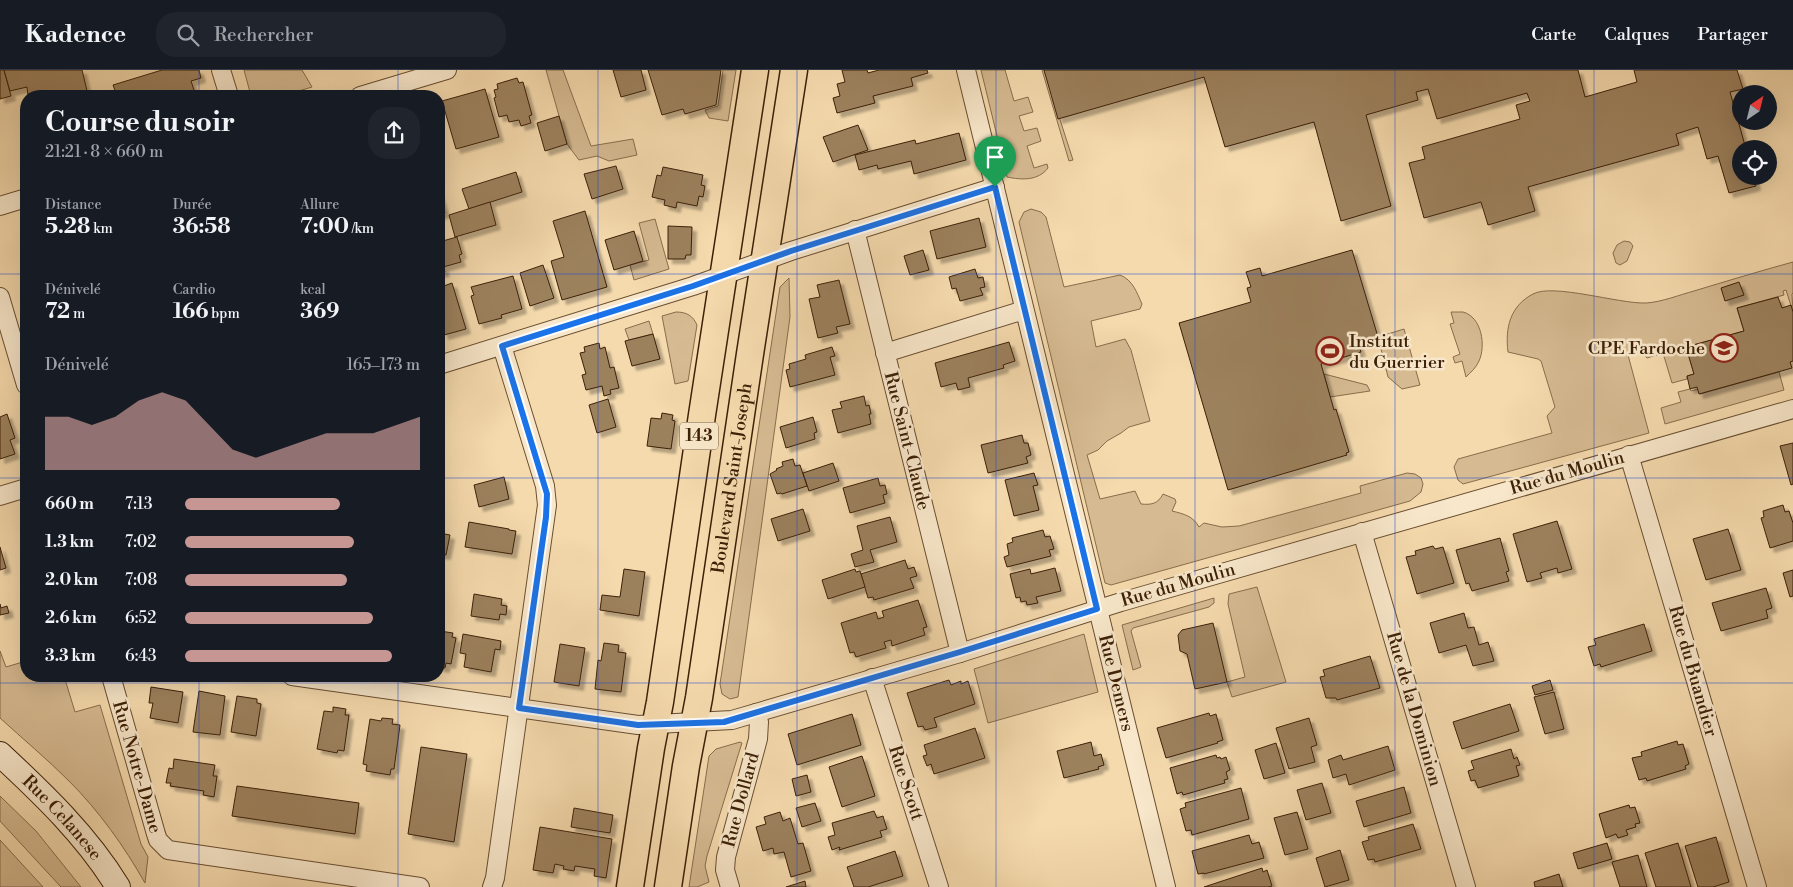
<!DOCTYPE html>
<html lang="fr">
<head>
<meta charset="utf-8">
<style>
	:root { --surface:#171b24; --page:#20242c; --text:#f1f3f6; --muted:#9ea1a6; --line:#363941; --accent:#c59692 }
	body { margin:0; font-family:"Libre Bodoni",serif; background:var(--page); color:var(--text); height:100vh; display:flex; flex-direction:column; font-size:19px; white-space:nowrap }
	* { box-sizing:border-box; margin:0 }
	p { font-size:16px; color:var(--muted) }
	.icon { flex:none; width:28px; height:28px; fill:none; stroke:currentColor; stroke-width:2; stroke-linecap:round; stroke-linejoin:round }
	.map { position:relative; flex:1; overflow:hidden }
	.panel { position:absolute; left:20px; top:20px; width:425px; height:592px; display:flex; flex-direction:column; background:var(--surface); border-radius:20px; box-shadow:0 5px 20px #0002 }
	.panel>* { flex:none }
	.needle { width:32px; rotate:35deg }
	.controls { position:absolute; left:1732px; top:15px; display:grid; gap:10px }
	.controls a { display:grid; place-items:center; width:45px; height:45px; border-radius:50%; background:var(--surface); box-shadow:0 5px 20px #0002; font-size:25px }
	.pin { position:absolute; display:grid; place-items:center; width:42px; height:42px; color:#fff; margin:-51px -21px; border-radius:50% 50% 50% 0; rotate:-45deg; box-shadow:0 0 5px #0007 }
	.pin .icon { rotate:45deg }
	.round { display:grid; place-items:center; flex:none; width:52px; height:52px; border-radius:20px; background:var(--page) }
	.summary { display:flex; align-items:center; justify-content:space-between; height:85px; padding:0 25px }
	h1 { font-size:28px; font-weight:700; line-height:38px }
	.metrics { display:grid; grid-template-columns:repeat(3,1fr); gap:8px; height:85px; padding:5px 25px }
	.metrics div { display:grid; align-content:center }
	.metrics b { font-size:21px; font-weight:700 }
	.metrics small { font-size:14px; font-weight:400 }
	.metrics p { font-size:14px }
	.chart { height:140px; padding:10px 25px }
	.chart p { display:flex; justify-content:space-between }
	.chart svg { width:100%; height:90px; margin-top:5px; fill:var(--accent); opacity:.7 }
	ul { padding:0 25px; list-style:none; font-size:16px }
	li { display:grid; grid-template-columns:80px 60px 1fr; align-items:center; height:38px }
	li i { height:12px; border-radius:6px; background:var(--accent) }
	header { display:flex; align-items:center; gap:30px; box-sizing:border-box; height:70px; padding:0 25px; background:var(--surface); border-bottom:1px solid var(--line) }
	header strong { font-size:24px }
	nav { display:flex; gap:28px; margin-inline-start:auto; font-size:18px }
	.search { width:350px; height:45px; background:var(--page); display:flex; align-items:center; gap:12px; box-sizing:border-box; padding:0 18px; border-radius:20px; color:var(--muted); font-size:19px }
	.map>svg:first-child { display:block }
</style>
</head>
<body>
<header>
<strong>Kadence</strong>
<div class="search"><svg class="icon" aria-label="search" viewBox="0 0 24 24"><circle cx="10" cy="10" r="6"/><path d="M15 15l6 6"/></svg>Rechercher</div>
<nav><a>Carte</a><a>Calques</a><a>Partager</a></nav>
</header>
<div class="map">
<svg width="1793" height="817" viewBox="0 0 1793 817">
	<defs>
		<filter id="shadow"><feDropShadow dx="4.5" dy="4.5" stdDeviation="1" flood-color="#0004"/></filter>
	</defs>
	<rect width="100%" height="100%" fill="#f5daad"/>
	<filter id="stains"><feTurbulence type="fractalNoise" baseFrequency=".004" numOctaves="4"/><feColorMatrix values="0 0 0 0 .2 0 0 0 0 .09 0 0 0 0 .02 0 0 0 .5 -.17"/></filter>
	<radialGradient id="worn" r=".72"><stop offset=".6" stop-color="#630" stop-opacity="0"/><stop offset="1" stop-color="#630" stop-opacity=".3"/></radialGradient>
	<g fill="#d6ba91" stroke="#896d4c">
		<polygon points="244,0 302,0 312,17 282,26 251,26"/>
		<polygon points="546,0 563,0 591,76 633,69 637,85 609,91 597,86 579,90 567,74"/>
		<polygon points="723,0 736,0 728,51 709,48 705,40 718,36"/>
		<path d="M981,0h24l9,31 14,-4 5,15 -14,4 5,15 13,-3 4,13 -14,5 7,22 13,-4 1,4c-10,13 -26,12 -41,9z"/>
		<polygon points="1042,0 1044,0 1073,90 1069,91"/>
		<path d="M1031,139l10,3 5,5 18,70 56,-12c13,5 17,18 22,29l-2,5 -49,12 5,26 29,-8 6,11 19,71 -21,6 -8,6 -14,8 -9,9 -11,5 13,44 35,-8 6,13c10,1 17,0 22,-10l12,5 1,3 -4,9c12,3 21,5 27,16l5,-4 18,4 17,-1 122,-33 -1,-7 47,-13 8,1 6,4 2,6 -2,8 -11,9 -299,84 -6,-2 -86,-361 5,-10z"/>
		<polygon points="655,149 669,199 634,210 630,195 649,190 639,153"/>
		<polygon points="1624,171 1630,172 1633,176 1627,191 1620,195 1616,193 1613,183 1617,175"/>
		<path d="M1793,192v31l-1,1 1,18 -7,-22 -3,1 1,4 -47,13 7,23 -58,16 8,27 -7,2v3l-15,4 -9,-30 -16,5 -5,-7 -14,4 21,78 -186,51 -5,-4 -4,-13 4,-8 94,-26 -5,-17 8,-9 -14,-46 -3,-2 -30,-7c-3,-24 2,-46 25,-58 20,-11 86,10 113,9 16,-1 33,-8 48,-12 33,-10 66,-20 99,-29z"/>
		<polygon points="789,208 790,247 738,627 730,629 722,624 720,614 780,217"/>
		<path d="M676,242c11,0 17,4 21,13l-9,56 -13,3 -13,-68z"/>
		<path d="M1451,242c4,0 9,0 12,0 19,5 23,34 16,49 -3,7 -8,11 -13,16l-4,-16 -7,2 -2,-6 7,-3 -10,-30 4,-1z"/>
		<polygon points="649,251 653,264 629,270 625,259"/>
		<polygon points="1404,259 1420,315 1402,319 1388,307 1378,267"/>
		<polygon points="1779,302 1784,320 1665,354 1661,338 1681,332 1678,322 1690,319 1691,321 1698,319 1700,324"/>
		<polygon points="1324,304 1367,315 1370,321 1330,327"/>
		<polygon points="1257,517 1286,612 1232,627 1227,612 1245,607 1228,534 1229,524"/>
		<polygon points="1214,528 1214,533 1209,537 1133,558 1131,561 1141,597 1133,600 1122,555"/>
		<polygon points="1084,564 1098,622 988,653 974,599"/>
		<path d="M0,581l6,16 20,-6v15h38l11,36 25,-7 41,139 7,13 -3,26c-21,-37 -46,-72 -76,-102 -22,-22 -46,-42 -69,-63z"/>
		<polygon points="740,672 742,673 740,679 707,786 705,796 709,812 697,817 689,817 709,686 716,679"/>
		<polygon points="0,726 36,761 81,817 61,817 0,751"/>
		<polygon points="0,770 43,817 0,817"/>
	</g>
	<g fill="#9c815d" stroke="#3c2007" filter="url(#shadow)">
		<polygon points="0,0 4,0 11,26 0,29"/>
		<polygon points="4,0 82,0 88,25 28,26 27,17 10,21"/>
		<polygon points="162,0 199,0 201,8 191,11 196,26 117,26 113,15"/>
		<polygon points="613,0 641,0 646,20 621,27"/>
		<polygon points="648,0 721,0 716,35 685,44 683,39 662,45"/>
		<polygon points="842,0 867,0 868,3 879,0 927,0 928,3 911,8 913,16 873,26 875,33 837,43 833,28 840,26 837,14 845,12"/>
		<polygon points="1044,0 1578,0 1585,27 1637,12 1634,0 1737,0 1743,19 1730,22 1746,79 1741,79 1741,106 1754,106 1756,116 1729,123 1718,86 1707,89 1698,57 1676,64 1679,75 1528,117 1535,141 1488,155 1481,132 1424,148 1409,93 1425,89 1422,77 1520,49 1516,35 1530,31 1527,23 1437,49 1428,19 1416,22 1418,30 1366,45 1391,136 1341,151 1314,52 1225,77 1204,7 1058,49"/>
		<polygon points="517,8 519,13 523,12 532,45 529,46 531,53 521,56 519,50 509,52 507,45 499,47 494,28 496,27 494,20 498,19 497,14"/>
		<polygon points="485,19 499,67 456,79 442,31"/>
		<polygon points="559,46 567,74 545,81 537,53"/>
		<polygon points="858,55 868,80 833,92 823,67"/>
		<polygon points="959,63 966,90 914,104 911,91 878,99 877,95 859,100 855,85 915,70 916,74"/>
		<polygon points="616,96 623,119 592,129 584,104"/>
		<polygon points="663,97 703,105 701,115 705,116 703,127 699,126 697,136 677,132 676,138 664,135 665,130 652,127 657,105 661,106"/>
		<polygon points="516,102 522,122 469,139 462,119"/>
		<polygon points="439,123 445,143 439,145"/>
		<polygon points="490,132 496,155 455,167 449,145"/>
		<polygon points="585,141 607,217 562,230 551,191 564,187 553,151"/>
		<polygon points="979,148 986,177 937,189 930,161"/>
		<polygon points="668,156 692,157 691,185 686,185 685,189 668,189"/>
		<polygon points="634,161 643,191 614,200 605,170"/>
		<polygon points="457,167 462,184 459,185 461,192 443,197 445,202 439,203 439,172"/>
		<polygon points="923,180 929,200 910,205 904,186"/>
		<polygon points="1352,180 1378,267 1358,273 1361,282 1321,294 1334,340 1336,339 1349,382 1346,383 1347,385 1228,420 1179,253 1251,232 1247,218 1251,217 1246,202 1260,198 1262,206"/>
		<polygon points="543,195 554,228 530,236 520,203"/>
		<polygon points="975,199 978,208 983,207 985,217 980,218 983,225 960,231 956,218 952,219 949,207"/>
		<polygon points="513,206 522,239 501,245 502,248 479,254 471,226 474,225 471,217"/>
		<polygon points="839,210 850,254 836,257 838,263 818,268 809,229 820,227 817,215"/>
		<polygon points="1739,212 1744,225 1725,231 1721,218"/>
		<polygon points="440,213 441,217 452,213 466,259 444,265 439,248 439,214"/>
		<polygon points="1778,227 1782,238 1791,235 1793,242 1793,291 1790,292 1792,298 1699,324 1697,317 1690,319 1687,306 1694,304 1686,277 1744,261 1737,238"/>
		<polygon points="653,264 660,289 632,296 625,271"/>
		<polygon points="1009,272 1015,291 1003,295 1004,298 968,308 970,317 958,320 956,313 941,317 935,293"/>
		<polygon points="599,273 600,279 605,277 610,298 614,297 619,318 610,320 611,324 604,326 602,316 586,320 582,305 586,304 580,283 585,282 584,277"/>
		<polygon points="832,277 835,286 830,287 835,305 790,317 786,300 790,299 789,294 806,289 805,285"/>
		<polygon points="864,326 866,336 869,335 870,339 871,344 869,344 871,354 838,363 832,340 842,338 840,332"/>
		<polygon points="608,329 616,357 597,363 589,335"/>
		<polygon points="662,343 673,345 672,350 675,351 671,379 647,376 651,348 661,349"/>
		<polygon points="7,344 15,368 10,370 15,384 0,389 0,347"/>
		<polygon points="813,347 817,362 814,363 815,369 786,378 780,357"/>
		<polygon points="1022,365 1024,373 1028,373 1031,385 1026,387 1028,393 988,403 981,375"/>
		<polygon points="1793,373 1793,414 1791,415 1780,376"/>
		<polygon points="793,389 795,396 800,395 807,416 782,424 781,423 777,424 770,404 777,400 776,399 783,396 782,392"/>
		<polygon points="833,393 839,411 809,421 803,403"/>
		<polygon points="1034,403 1038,415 1033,416 1039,440 1014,446 1005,410"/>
		<polygon points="504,407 509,429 479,437 474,415"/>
		<polygon points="878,408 880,416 885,415 887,424 883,425 885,433 850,443 843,418"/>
		<polygon points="1783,435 1785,442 1789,441 1793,453 1793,471 1770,478 1761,448 1764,447 1763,441"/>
		<polygon points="803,439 810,461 778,471 771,449"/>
		<polygon points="890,447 897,472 870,480 874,492 855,497 851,484 863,480 857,456"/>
		<polygon points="1557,451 1572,499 1558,503 1557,498 1540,503 1542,508 1527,512 1513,464"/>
		<polygon points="469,452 509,459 509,460 516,461 512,484 465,477"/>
		<polygon points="1728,459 1741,500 1706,510 1693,469"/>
		<polygon points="1043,460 1045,467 1050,466 1054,479 1049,480 1051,486 1007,497 1004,487 1009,485 1007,474 1013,472 1012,468"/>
		<polygon points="439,463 450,465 446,485 439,484"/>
		<polygon points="1500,468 1509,501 1506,502 1509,511 1472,521 1469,513 1466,514 1456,480"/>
		<polygon points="1433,476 1435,479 1443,477 1454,513 1417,524 1406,487 1416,485 1415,481"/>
		<polygon points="0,477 6,498 0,500"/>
		<polygon points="905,490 908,499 914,497 917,506 910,508 914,518 874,530 873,527 868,528 861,504"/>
		<polygon points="1055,498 1061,521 1036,527 1038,533 1027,535 1026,531 1021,532 1020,527 1016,528 1010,504 1030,499 1031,504"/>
		<polygon points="624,499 645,502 639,546 600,540 602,525 620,527"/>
		<polygon points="855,499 856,502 860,501 865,517 828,529 822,510"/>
		<polygon points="1793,500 1793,526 1790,527 1783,503"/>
		<polygon points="1766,518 1772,538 1766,540 1768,548 1721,561 1712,533"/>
		<polygon points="474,524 502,529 501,535 507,536 506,545 500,544 499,550 471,546"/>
		<polygon points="918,530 927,557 923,558 925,565 892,576 891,570 884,572 886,578 856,587 854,582 850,583 841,553 876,542 878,549 884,547 882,541"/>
		<polygon points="0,534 1,538 7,536 9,543 0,545"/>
		<polygon points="1464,543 1468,558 1474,557 1479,575 1488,572 1494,591 1473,596 1466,575 1439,583 1430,553"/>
		<polygon points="1213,553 1227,612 1195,619 1187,584 1180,581 1178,565 1182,560"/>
		<polygon points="1644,554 1652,581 1601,597 1600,594 1594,596 1588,577 1596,575 1594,569"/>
		<polygon points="440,561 453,563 452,567 456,568 451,594 446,593 445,598 439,597"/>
		<polygon points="463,564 501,571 500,580 495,579 491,602 464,597 466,584 460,583"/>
		<polygon points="604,573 619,575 618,582 626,583 621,622 595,619 598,590 601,591"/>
		<polygon points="560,574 585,578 579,616 554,612"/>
		<polygon points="1370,586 1380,618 1337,630 1336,628 1326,628 1320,607 1325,606 1323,600"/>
		<polygon points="949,610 951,615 961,611 961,614 968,611 975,634 934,648 937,657 925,660 923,656 918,657 907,623"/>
		<polygon points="1550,610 1553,620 1535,625 1532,616"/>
		<polygon points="151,617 183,622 178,653 150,648 153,633 149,633"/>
		<polygon points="199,621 225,626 220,665 193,662"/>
		<polygon points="1554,622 1564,659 1545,664 1534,627"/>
		<polygon points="237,626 257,629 257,633 261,634 256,666 231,662"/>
		<polygon points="1510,634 1519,661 1462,679 1453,652"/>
		<polygon points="333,637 346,639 345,645 349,645 344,681 338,680 337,683 317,679 324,641 333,642"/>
		<polygon points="1209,643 1210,646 1216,644 1223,670 1217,672 1218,673 1166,688 1157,658"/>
		<polygon points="852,644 861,675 797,695 788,664"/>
		<polygon points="382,648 393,649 392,654 400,655 394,699 391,699 390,705 366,701 367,695 363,694 370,649 381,651"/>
		<polygon points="1309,648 1317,675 1311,677 1315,692 1289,699 1276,658"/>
		<polygon points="975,658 985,688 934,704 931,694 927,696 923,686 927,685 924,675"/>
		<polygon points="1677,671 1678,675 1683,674 1689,694 1685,696 1686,699 1647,711 1646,708 1639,710 1632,688 1642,686 1641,682"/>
		<polygon points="1091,672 1094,686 1101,684 1104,695 1098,697 1099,699 1064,708 1057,681"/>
		<polygon points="1276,673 1285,703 1264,709 1255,680"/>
		<polygon points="1388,676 1395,700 1349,715 1346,704 1333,708 1328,690 1341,685 1343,690"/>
		<polygon points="421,677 467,684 454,772 408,764"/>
		<polygon points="1511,679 1514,689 1517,687 1520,695 1516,696 1519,706 1478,718 1475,710 1471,711 1468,701 1474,699 1471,691"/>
		<polygon points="1216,685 1217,688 1220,687 1221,689 1226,687 1230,700 1226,702 1228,709 1224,710 1225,713 1183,725 1182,722 1177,724 1170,698"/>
		<polygon points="862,686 875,726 842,737 829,697"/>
		<polygon points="174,689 215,695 213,706 217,706 214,727 203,725 204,721 170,716 171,713 166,713 169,698 173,699"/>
		<polygon points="807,705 811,722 796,726 792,709"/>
		<polygon points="1322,713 1331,743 1306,750 1297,720"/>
		<polygon points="237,716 359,733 355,764 232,746"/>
		<polygon points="1404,717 1411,743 1364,757 1356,731"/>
		<polygon points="1241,718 1249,749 1192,765 1191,760 1186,761 1180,739 1186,737 1185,733"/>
		<polygon points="815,733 821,751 802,757 796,738"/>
		<polygon points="1629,735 1630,738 1635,737 1640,753 1635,754 1636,757 1626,760 1628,765 1618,768 1616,764 1606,768 1599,744"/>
		<polygon points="574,738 613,745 610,763 571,757"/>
		<polygon points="874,741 877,748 883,746 885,753 887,759 880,761 882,767 839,780 840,777 832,780 828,767 835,765 832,753"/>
		<polygon points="780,742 783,751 790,748 798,774 803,773 811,801 791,807 784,782 774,784 773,778 763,781 756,757 766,754 764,747"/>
		<polygon points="1297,742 1308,779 1285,785 1274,748"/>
		<polygon points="1413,754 1421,779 1375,792 1374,789 1368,790 1362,772 1369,770 1368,767"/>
		<polygon points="540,757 612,769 606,808 594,806 595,799 575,796 574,801 563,799 564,796 555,794 553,803 533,800"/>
		<polygon points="1249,765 1252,774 1259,772 1264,788 1204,804 1204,803 1198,804 1192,781"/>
		<polygon points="1716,767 1729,812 1713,817 1698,817 1685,776"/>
		<polygon points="1607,773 1612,789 1578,799 1573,783"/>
		<polygon points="1678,773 1691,817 1656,817 1645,783"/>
		<polygon points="1340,780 1349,810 1325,817 1316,788"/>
		<polygon points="895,781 903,806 868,817 854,817 847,797"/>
		<polygon points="1638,785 1647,817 1620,817 1612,792"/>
		<polygon points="1262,798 1263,802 1267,800 1272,816 1268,817 1204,817"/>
		<polygon points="1559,804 1563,817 1535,817 1534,812"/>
		<polygon points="805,811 806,817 786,817"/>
	</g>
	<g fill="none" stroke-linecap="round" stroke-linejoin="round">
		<defs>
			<g id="street">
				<polyline points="221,0 229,26"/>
				<polyline points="966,0 1166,817"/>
				<polyline points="360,26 447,0"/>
				<polyline points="0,136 26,128"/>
				<polyline points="855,160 960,583"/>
				<polyline points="0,227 26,315"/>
				<polyline points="885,283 1024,240"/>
				<polyline points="439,295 693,216 791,181 995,117"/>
				<polyline points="1629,385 1757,817"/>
				<polyline points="0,426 26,418"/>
				<polyline points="1362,462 1466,817"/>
				<polyline points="111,606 156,764 158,770 168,780 420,817"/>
				<polyline points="292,606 638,655 732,650 960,583 1121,532 1793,339"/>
				<polyline points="872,608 939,817"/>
				<polyline points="492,817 495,808 547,435 545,416 502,276"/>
				<polyline points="730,817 725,800 726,787 758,669 759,652 756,643"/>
			</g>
			<g id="secondary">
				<path id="s1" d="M0,684c43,40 87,82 118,133"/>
			</g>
			<g id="primary">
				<polyline points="630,817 651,678 660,632 702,345 755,0"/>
				<path id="s2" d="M668,817l18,-121 13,-68 51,-344 44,-284"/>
			</g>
		</defs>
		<use href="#street" stroke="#6a4e30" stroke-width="20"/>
		<use href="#secondary" stroke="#3c2007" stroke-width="26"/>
		<use href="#primary" stroke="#3c2007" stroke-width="29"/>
		<use href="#street" stroke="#f8e7ca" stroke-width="18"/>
		<use href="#secondary" stroke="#f8e7ca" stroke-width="24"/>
		<use href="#primary" stroke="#f5daad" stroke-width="26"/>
	</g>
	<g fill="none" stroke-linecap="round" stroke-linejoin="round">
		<defs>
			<polygon id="route" points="995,117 1097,539 960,582 724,652 638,655 519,638 546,447 547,424 502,276 693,216 791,181"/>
		</defs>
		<use href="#route" stroke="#fff" stroke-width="10"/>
		<use href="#route" stroke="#1a73e8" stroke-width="6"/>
	</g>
	<path fill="none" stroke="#1d4ed8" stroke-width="1" stroke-opacity="0.55" d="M199,0v26M398,0v26M598,0v817M797,0v817M996,0v817M1195,0v817M1395,0v817M1594,0v817M0,204h26M439,204h1354M0,408h26M439,408h1354M199,606v211M398,606v211M0,613h1793"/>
	<defs>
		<symbol id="school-ring" viewBox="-11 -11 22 22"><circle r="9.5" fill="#f8e7ca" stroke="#8f2418" stroke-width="1.5"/><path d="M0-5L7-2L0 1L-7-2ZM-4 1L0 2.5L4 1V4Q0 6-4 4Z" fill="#8f2418"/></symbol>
		<symbol id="stadium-ring" viewBox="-11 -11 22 22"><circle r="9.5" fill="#f8e7ca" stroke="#8f2418" stroke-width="1.5"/><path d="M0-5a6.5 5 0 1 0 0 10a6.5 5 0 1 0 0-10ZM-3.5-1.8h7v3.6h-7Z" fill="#8f2418"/></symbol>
	</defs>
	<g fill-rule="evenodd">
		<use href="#school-ring" x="1708" y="262" width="32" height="32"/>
		<use href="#stadium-ring" x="1314" y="265" width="32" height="32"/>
	</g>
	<g text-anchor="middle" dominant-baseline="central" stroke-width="5" stroke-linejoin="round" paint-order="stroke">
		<rect fill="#f8e7ca" stroke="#745c42" stroke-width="1" x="680" y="352.5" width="38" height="27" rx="4"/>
		<g font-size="16" font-weight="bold" fill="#3c2007">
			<text x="699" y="366">143</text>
		</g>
		<g font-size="18" fill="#3c2007" stroke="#f8e7ca" text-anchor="start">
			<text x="1349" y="271">Institut<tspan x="1349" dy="21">du Guerrier</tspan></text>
			<text x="1705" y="278" text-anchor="end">CPE Fardoche</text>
		</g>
		<g font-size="18" fill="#3c2007" stroke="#f8e7ca">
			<text transform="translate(907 371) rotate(76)">Rue Saint-Claude</text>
			<text transform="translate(1567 403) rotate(-16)">Rue du Moulin</text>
			<text stroke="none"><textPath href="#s2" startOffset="414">Boulevard Saint-Joseph</textPath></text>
			<text transform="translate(1178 515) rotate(-16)">Rue du Moulin</text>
			<text transform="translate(1693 601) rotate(74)">Rue du Buandier</text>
			<text transform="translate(1116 613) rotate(76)">Rue Demers</text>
			<text transform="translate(1414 639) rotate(74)">Rue de la Dominion</text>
			<text transform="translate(137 697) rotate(74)">Rue Notre-Dame</text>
			<text transform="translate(906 713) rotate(72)">Rue Scott</text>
			<text transform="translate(741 730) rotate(-75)">Rue Dollard</text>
			<text stroke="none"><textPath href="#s1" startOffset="89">Rue Celanese</textPath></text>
		</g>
	</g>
	<rect width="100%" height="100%" filter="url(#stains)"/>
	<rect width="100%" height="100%" fill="url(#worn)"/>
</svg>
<div class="controls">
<a><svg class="needle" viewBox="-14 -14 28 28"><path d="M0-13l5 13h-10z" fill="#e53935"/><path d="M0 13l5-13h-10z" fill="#9ea1a6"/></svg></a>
<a><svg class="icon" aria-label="locate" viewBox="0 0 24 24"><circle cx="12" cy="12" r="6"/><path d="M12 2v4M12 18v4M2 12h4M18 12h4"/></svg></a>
</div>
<div class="pin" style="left:995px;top:117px;background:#1e9e55"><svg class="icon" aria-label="arrive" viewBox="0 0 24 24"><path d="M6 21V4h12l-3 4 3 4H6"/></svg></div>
<section class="panel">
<div class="summary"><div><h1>Course du soir</h1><p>21:21 · 8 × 660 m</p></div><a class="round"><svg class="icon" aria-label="share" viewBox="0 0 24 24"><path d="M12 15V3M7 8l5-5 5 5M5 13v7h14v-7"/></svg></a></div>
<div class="metrics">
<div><p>Distance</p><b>5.28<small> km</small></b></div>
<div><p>Durée</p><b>36:58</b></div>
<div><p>Allure</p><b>7:00<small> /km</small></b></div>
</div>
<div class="metrics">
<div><p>Dénivelé</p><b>72<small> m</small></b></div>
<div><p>Cardio</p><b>166<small> bpm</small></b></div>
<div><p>kcal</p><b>369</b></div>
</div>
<div class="chart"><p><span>Dénivelé</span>165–173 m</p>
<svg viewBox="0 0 160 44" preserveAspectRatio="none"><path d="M0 44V18L10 18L20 22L30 18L40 10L50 6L60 10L70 22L80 34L90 38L100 34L110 30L120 26L130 26L140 26L150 22L160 18V44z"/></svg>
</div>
<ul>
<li><b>660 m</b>7:13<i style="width:66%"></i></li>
<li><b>1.3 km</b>7:02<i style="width:72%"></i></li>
<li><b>2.0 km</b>7:08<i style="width:69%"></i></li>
<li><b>2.6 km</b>6:52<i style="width:80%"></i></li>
<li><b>3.3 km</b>6:43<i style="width:88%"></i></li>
</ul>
</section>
</div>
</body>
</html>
